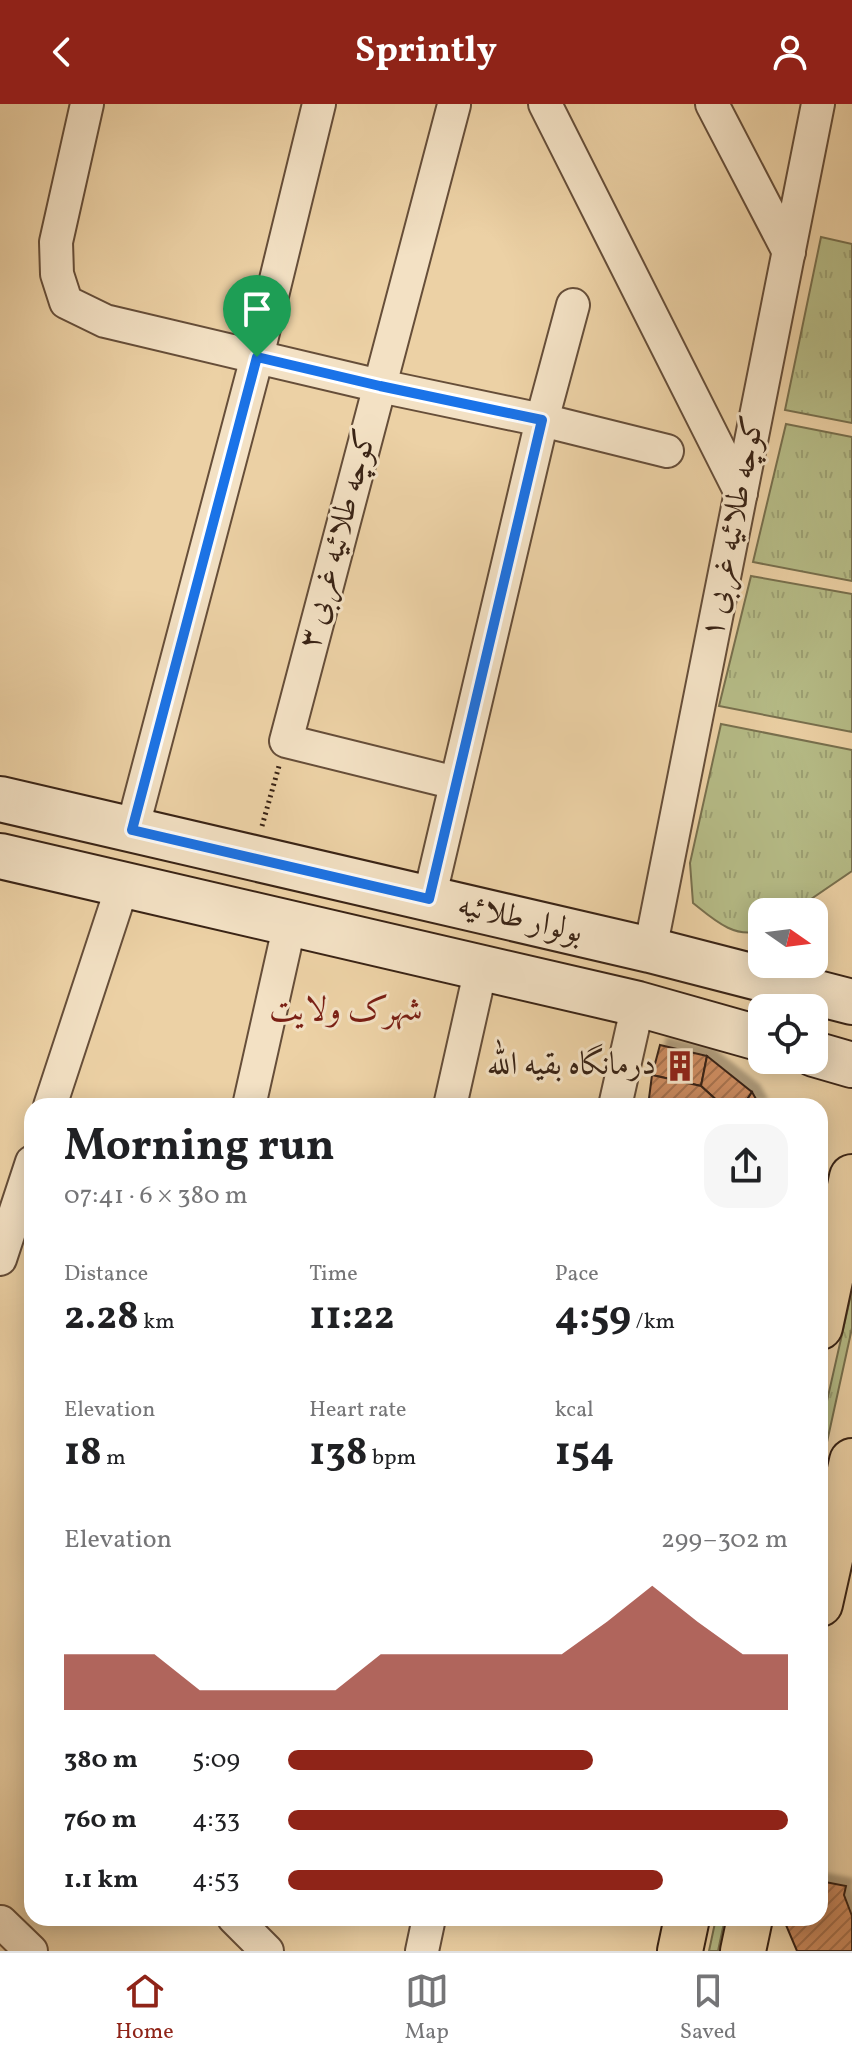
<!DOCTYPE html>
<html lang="en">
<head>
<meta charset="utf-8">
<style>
	:root { --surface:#fff; --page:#f6f6f6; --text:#202124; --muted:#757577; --line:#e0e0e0; --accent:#8f2418 }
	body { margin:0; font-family:Vollkorn,Amiri,serif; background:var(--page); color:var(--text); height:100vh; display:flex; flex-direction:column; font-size:30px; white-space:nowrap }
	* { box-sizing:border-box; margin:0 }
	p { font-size:26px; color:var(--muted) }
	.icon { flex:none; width:44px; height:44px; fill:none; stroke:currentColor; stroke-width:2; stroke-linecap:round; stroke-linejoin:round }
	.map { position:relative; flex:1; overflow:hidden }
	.side { position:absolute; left:24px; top:994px; width:804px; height:828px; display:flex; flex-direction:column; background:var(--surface); border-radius:24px; box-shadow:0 4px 20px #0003 }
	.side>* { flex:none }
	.needle { width:52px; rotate:104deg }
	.buttons { position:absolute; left:748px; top:794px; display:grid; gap:16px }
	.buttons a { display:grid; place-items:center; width:80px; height:80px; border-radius:16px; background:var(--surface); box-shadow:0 4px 20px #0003; font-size:40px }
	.pin { position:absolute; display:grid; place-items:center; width:68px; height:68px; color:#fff; margin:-82px -34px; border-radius:50% 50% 50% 0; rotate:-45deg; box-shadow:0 0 8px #0007 }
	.pin .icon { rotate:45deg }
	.round { display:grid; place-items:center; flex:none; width:84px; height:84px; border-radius:24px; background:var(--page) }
	.overview { display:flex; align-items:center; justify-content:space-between; height:136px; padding:0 40px }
	h1 { font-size:44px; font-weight:700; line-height:60px }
	.figures { display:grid; grid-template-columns:repeat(3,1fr); gap:12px; height:136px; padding:8px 40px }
	.figures div { display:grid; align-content:center }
	.figures b { font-size:40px; font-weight:700 }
	.figures small { font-size:22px; font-weight:400 }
	.figures p { font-size:22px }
	.chart { height:224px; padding:16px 40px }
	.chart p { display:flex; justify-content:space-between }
	.chart svg { width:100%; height:144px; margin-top:8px; fill:var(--accent); opacity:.7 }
	ul { padding:0 40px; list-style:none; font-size:26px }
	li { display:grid; grid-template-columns:128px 96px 1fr; align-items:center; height:60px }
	li i { height:20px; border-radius:10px; background:var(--accent) }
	header { display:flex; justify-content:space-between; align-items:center; height:104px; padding:0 40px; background:var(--accent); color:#fff; font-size:36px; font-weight:700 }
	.tab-bar { display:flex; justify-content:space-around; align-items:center; height:112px; border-top:2px solid var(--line); background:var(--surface); font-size:22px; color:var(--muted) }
	.tab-bar a { display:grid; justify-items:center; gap:4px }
	.tab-bar .on { color:var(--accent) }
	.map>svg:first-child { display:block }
</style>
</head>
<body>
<header><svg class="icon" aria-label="back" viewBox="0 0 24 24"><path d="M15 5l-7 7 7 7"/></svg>Sprintly<svg class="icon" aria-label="person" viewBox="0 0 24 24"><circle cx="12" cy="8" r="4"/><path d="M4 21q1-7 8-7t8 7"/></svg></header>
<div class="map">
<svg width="852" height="1847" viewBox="0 0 852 1847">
	<defs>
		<pattern id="grass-tufts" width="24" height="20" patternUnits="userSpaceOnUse" patternTransform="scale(2)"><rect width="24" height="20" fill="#b6bc87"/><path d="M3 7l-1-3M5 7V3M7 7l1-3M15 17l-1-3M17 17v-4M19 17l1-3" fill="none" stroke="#9da174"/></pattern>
		<pattern id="building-hatch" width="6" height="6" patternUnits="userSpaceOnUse" patternTransform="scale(2)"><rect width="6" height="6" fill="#cc8b5f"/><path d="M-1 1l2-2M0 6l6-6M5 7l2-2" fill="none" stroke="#a7714d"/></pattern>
		<filter id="shadow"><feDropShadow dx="7" dy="-7" stdDeviation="2" flood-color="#0004"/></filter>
	</defs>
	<rect width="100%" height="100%" fill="#ecd1a5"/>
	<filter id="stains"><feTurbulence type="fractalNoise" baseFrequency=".0025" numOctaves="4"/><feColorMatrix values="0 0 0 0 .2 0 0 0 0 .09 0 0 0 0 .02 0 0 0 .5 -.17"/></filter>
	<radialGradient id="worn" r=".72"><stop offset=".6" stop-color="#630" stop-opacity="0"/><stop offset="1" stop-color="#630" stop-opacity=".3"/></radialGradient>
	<g fill="url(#grass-tufts)" stroke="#78704e" stroke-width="2">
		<polygon points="821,133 852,140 852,319 785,306"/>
		<polygon points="786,320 852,333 852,477 753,458"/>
		<polygon points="751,472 852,490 852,628 719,602"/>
		<path d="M721,620l131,26v121l-60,41h-30v18c-27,10 -49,-11 -69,-27l-3,-40z"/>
		<polygon points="852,1186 852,1224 820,1370 820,1328"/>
		<polygon points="716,1814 725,1814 718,1847 709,1847"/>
	</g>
	<g fill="url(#building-hatch)" stroke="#392315" stroke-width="2" filter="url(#shadow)">
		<polygon points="660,941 707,952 701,982 652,971"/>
		<polygon points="707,952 752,988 743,1002 723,1002 701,982"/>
		<polygon points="652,971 701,982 723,1002 648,1002"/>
		<polygon points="752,988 760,1002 743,1002"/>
		<polygon points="820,1777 846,1782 844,1791 852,1812 852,1847 797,1847 783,1814 820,1814"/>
	</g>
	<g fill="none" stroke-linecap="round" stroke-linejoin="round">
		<defs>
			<g id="street">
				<polyline points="87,0 56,138 57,170 66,198 105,217 380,282 542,316 667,347"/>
				<polyline points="545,0 741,389"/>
				<polyline points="712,0 789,148"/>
				<polyline points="454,1 286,637 456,679"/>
				<polyline points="132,726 257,253 319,0"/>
				<polyline points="429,795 542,316 573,201"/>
				<polyline points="650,846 818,0"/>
				<polyline points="50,1002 123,780"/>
				<polyline points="249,1002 290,819"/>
				<polyline points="450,1002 481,864"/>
				<polyline points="615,1002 638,900"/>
				<polyline points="0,1155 32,1058"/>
				<polyline points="234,1814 267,1847"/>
				<polyline points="1,1818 31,1847"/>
				<polyline points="422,1847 429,1814"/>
			</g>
			<g id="secondary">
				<polyline points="0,695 650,846 852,898"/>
				<polyline points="0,752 638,900 762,935"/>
				<polyline points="814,950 852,961"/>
			</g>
			<g id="highway">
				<polyline points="820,1223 852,1073"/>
				<polyline points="820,1500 852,1357"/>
				<polyline points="680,1847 687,1814"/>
				<polyline points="743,1847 750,1814"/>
			</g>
		</defs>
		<use href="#street" stroke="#664e39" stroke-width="36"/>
		<use href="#secondary" stroke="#392315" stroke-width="48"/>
		<use href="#highway" stroke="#392315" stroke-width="48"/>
		<polyline stroke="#392315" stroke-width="5" stroke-dasharray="2 4" stroke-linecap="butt" points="262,722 279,662"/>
		<use href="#street" stroke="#f3e1c4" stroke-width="32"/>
		<use href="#secondary" stroke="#f3e1c4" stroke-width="44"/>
		<use href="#highway" stroke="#ecd1a5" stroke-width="44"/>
	</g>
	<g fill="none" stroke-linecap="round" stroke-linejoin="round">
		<defs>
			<polygon id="route" points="257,253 380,282 542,316 429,795 132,726"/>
		</defs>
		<use href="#route" stroke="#fff" stroke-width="16"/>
		<use href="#route" stroke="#1a73e8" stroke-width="10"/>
	</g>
	<defs>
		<symbol id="building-bare" viewBox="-9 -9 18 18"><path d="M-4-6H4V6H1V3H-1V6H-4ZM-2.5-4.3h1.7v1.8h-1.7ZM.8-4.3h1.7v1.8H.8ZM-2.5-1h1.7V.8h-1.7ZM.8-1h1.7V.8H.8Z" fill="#8f2418" stroke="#f3e1c4" stroke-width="2.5" paint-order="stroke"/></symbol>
	</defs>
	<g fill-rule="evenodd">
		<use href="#building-bare" x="658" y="940" width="44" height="44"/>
	</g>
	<g text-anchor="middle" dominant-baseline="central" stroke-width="6" stroke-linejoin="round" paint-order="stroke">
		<g font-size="32" fill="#392315" stroke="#f3e1c4">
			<text transform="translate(734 423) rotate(-79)">کوچه طلائیه غربی ۱</text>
			<text transform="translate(339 435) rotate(-75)">کوچه طلائیه غربی ۳</text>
			<text transform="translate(520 816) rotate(13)">بولوار طلائیه</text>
		</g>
		<g font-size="32" fill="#392315" stroke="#f3e1c4" text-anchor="end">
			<text x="656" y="962">درمانگاه بقیه الله</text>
		</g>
		<g font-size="34" fill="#7a1f14" stroke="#f3e1c4">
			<text x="346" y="907">شهرک ولایت</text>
		</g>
	</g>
	<rect width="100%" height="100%" filter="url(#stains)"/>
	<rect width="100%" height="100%" fill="url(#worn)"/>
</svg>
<div class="buttons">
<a><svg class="needle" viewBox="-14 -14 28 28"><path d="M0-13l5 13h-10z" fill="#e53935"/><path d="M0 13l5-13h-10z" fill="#757577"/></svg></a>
<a><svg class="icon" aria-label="locate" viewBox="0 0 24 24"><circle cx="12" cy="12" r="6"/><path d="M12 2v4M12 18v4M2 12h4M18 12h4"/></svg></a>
</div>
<div class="pin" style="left:257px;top:253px;background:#1e9e55"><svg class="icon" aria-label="arrive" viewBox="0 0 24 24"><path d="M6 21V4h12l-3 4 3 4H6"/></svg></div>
<section class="side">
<div class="overview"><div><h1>Morning run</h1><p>07:41 · 6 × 380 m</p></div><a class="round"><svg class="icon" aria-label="share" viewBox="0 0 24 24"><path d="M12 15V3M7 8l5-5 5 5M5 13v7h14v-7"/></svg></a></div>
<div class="figures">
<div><p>Distance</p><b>2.28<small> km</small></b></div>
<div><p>Time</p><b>11:22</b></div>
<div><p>Pace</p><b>4:59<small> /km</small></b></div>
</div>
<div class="figures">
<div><p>Elevation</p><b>18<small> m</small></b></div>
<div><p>Heart rate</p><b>138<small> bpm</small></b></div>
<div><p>kcal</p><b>154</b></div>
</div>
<div class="chart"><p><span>Elevation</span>299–302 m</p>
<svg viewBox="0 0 160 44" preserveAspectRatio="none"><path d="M0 44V27L10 27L20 27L30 38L40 38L50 38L60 38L70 27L80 27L90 27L100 27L110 27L120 17L130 6L140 17L150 27L160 27V44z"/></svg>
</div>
<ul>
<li><b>380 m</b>5:09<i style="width:61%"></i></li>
<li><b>760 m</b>4:33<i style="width:100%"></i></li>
<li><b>1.1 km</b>4:53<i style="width:75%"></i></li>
</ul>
</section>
</div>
<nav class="tab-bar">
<a class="on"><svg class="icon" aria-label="home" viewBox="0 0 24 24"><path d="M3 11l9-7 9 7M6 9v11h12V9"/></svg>Home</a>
<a><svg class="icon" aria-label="map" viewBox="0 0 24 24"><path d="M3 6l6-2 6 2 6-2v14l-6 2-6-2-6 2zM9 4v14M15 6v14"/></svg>Map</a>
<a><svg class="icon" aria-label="saved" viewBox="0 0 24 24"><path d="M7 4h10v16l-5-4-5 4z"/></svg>Saved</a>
</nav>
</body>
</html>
